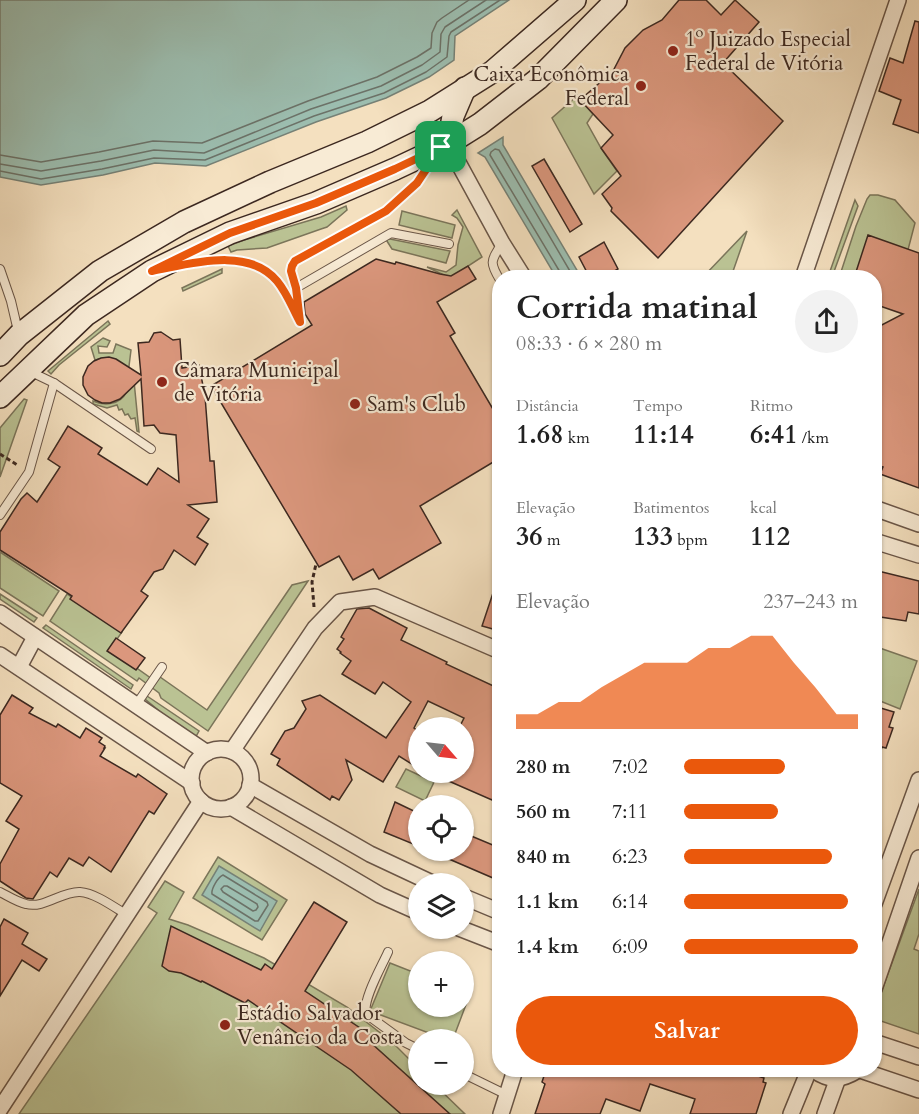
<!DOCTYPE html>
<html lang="pt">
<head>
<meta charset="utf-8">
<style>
	:root { --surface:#fff; --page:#f2f2f2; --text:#222; --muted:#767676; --accent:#ea580c }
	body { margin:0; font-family:Cardo,serif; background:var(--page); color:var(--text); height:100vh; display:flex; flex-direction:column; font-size:22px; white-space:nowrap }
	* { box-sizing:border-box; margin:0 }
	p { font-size:20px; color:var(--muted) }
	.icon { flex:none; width:33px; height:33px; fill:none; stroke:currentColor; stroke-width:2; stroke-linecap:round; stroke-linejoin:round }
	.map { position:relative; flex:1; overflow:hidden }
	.panel { position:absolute; left:492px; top:270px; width:390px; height:807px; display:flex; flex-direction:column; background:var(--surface); border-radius:24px; box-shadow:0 2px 4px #0004 }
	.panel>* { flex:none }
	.needle { width:39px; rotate:118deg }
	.controls { position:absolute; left:408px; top:717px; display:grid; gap:12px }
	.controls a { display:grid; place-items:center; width:66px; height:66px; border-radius:50%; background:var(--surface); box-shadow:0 2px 4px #0004; font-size:30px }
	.pin { position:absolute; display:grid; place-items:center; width:51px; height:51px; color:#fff; margin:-26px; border-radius:12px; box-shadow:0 3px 9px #0006 }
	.round { display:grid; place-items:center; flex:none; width:63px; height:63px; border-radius:32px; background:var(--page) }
	.overview { display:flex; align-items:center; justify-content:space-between; height:102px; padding:0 24px }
	h1 { font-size:33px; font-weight:700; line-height:45px }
	.stats { display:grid; grid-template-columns:repeat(3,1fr); gap:9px; height:102px; padding:6px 24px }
	.stats div { display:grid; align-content:center }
	.stats b { font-size:26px; font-weight:700 }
	.stats small { font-size:16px; font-weight:400 }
	.stats p { font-size:16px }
	.chart { height:168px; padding:12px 24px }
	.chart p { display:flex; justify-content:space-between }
	.chart svg { width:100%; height:108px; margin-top:6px; fill:var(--accent); opacity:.7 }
	.action { display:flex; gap:12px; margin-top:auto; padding:12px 24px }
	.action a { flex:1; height:69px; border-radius:36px; background:var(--accent); color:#fff; font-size:24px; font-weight:700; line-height:69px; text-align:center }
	ul { padding:0 24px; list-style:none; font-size:20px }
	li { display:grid; grid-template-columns:96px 72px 1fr; align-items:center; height:45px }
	li i { height:15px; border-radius:8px; background:var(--accent) }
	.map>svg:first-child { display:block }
</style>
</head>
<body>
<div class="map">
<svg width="919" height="1114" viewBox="0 0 919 1114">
	<rect width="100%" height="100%" fill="#f4e0bf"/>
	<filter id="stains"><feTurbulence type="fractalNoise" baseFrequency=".00333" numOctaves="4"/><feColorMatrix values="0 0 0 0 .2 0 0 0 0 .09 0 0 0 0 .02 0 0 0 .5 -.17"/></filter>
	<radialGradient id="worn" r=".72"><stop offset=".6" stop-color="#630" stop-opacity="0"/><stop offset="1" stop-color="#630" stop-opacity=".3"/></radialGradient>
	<g fill="#bac293" stroke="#7b755a" stroke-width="1.5">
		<polygon points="578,95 593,114 587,123 601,148 617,171 594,194 552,118"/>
		<polygon points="870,195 878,195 895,200 915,223 904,265 874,278 839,278 856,226 867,199"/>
		<polygon points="855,200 858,206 832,277 828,277"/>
		<polygon points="346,206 347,210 327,227 321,229 267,248 237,250 231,252 228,246 244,240 321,217"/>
		<polygon points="457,210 482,257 450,278 427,267 446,272 456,265 458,245 463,227 457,218 452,215"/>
		<polygon points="402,211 455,225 452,238 399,225"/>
		<polygon points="747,231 731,277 703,277"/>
		<polygon points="385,238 450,251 446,263 392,249"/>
		<polygon points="222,269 222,273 183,291 182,288"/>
		<polygon points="108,321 110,324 59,365 51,374 48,371"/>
		<path d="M103,338l7,3 -3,6 -9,-1 1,7h14l3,-9 15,6 -3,24c-12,-13 -14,-20 -33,-14l-4,-13z"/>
		<path d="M134,381l5,51 -2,-1 -2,-13 -4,1 -3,-5 -3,1 -3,-6 -3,1 -2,-5 -10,3 -14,-4v-3c11,5 27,4 33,-8 2,-3 2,-7 3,-10z"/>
		<polygon points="24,399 27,400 0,477 0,428"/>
		<polygon points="0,552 59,591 43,616 0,588"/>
		<polygon points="308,581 208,731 161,698 159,693 139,678 137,681 50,621 67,594 122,632 110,649 152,679 154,685 160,677 207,710 292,585"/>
		<polygon points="0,594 37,618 34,622 0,599"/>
		<polygon points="46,625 133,685 131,689 43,628"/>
		<polygon points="874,646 917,661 900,709 875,699"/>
		<polygon points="147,696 199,731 194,740 145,699"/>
		<polygon points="406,769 434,782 425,801 396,787"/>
		<polygon points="218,857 287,900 262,940 193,898"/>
		<polygon points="165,881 184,892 169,919 188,925 264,958 347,1007 392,1042 418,1068 418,1084 435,1085 465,1114 19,1114 157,913 148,907"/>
		<polygon points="919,889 919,934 914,949 919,951 919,1034 875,1019 874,1012"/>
		<polygon points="390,963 418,974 418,1006 464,1006 464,992 470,994 453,1039 445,1039 370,1011"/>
	</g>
	<g fill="#9cbdaf" stroke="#768176" stroke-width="1.5">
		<polygon points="0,0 509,0 455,36 454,60 429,77 386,98 316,122 206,166 155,163 103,175 41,185 0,177"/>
		<polygon points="503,137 503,145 581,277 556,277 485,157 478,153"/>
		<polygon points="219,866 277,901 260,931 202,895"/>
	</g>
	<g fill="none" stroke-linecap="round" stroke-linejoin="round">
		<g stroke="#6c7268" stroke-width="1.5">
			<polyline points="0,155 41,162 99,152 153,141 202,143 308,101 377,77 417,57 431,48 432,33 437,22 442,18 469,0"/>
			<polyline points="0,164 41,171 101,161 154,150 204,153 311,109 381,86 422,65 440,52 441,34 445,27 486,0"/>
			<polyline points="0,171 41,179 102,169 154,158 205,160 314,116 384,93 426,72 447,57 449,36 451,32 500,0"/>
			<polyline points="561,278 560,272 490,155 491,152 495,149 499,150 574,278"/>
			<path d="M223,875l44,27 1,3 -10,16h-3l-43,-27c-1,-5 6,-17 11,-19z"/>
			<polygon points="224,886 227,886 257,904 258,907 256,910 253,911 223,892 221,889"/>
		</g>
	</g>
	<g fill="#db977d" stroke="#3c2820" stroke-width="1.5">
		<polygon points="679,0 706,0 721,15 735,0 759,22 723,63 783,121 658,258 611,211 612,208 602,194 621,176 601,148 613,135 580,100 613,71 625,48 643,30 662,20"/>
		<polygon points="915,21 919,22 919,133 893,124 901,100 879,91 890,58 903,63"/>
		<polygon points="544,159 582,224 570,232 532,166"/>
		<polygon points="868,235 919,253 919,488 880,474 883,467 874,464 874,329 903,314 874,304 874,278 854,278"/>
		<polygon points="604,242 618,269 602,278 590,278 579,257"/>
		<polygon points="376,259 395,264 396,262 440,274 451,276 468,266 476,279 437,302 455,333 450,336 500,421 500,458 420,506 441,543 379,579 373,569 353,580 339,556 319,567 211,386 312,325 305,314 304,302"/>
		<polygon points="161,332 173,340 180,339 182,368 199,365 205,396 210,461 214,461 217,502 188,505 209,519 197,537 208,544 195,565 174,550 163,569 154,572 141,591 148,596 121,633 70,599 72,596 0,550 0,532 21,499 27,493 37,502 60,467 48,459 68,426 102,448 98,454 147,485 158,468 179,482 176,435 160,433 154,425 144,426 141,379 120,399 110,403 102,403 95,400 88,395 83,385 83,377 88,366 94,361 101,358 109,357 116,359 141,375 138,343 149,342 154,333"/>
		<polygon points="874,570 919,581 919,614 908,612 906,621 874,616"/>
		<polygon points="497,581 500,581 500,631 482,626"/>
		<polygon points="369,608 407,628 401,640 447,662 446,664 500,689 500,783 492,800 428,772 464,772 464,728 459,728 464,718 428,701 414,728 418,731 418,768 399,756 383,782 346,760 352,780 339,800 332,796 330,800 277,765 280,759 271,754 285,731 294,728 306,709 302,701 320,695 386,738 411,702 383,682 375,694 342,674 351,661 340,653 341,652 337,649 344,639 341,637 357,609"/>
		<polygon points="116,638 145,658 136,670 107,651"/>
		<polygon points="12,695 33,708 29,713 56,727 58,724 80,738 86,728 102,738 99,742 105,746 104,748 105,748 100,756 136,777 138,774 167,794 154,814 149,811 111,872 89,857 83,866 69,858 57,877 50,872 33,899 26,898 0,881 0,864 19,829 6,821 22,796 0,783 0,715"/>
		<polygon points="874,706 894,712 889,727 893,728 886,748 882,747 877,763 874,762"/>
		<polygon points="395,802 418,813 418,846 384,832"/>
		<polygon points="464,833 500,848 500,881 428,850 464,850"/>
		<polygon points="314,902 347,922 305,991 375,1038 370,1042 450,1114 401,1114 351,1070 248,1000 245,1003 202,981 201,982 181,973 169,971 162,966 171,926 261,970 265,964 272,969"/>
		<polygon points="4,919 28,933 22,944 47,959 39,971 22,960 0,996 0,927"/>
		<polygon points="546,1070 721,1070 734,1074 736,1070 740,1070 764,1078 763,1082 766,1083 756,1114 690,1114 695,1099 650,1084 640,1111 606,1099 600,1114 535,1114 545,1084 542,1082"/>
	</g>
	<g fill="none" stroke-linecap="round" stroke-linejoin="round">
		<defs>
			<g id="service">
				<path d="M183,265c32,-5 72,-12 95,17 8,11 14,25 20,37"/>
				<polyline points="0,269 11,301 18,331"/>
				<path d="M500,280c-11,-18 -9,-19 2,-37"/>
				<polyline points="296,288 391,233 449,244"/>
				<polyline points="300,322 296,288 291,271 292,266 295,261 386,211 417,183 435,156"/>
				<polyline points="29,371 54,383 151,449"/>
				<polyline points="0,515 29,472 54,383"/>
				<polyline points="136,705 162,667"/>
				<path d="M0,892c8,4 17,10 26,12 18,5 36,-13 54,-12 15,1 34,15 47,23"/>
				<path d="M388,952c-6,14 -26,48 -22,62l40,29 12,6"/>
				<polyline points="464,1074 507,1095"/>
			</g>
			<g id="minor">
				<polyline points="448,144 502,243 524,278"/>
				<polyline points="803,278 898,0"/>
				<polyline points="874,508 919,524"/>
				<polyline points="874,541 919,555"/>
				<polyline points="0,613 207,753"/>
				<polyline points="0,655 192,783"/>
				<polyline points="19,667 35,637"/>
				<circle cx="221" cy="779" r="30"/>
				<polyline points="232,751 315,628 340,602 375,597 500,651"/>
				<polyline points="250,785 370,854 434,884"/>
				<polyline points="231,807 380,895 418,912"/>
				<polyline points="464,897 500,912"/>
				<polyline points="874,904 919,780"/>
				<polyline points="459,928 500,944"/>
				<polyline points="874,989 919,858"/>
				<polyline points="874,1042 919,1057"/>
				<path d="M814,1070c16,12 28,10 44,0"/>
				<polyline points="860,1070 919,1090"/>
				<polyline points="0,1109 201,801"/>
				<polyline points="501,1114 515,1070"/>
				<polyline points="791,1114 809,1070"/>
				<polyline points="825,1114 838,1078"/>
			</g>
			<g id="secondary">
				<polyline points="448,144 453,116 465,88"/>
				<polyline points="0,355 19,335 100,271 184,222 270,182 367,142 430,111 492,72 575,0"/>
				<polyline points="0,397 86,315 152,271 230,233 316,203 395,169 448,144 480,124 538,79 616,0"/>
			</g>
		</defs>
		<use href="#service" stroke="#6a5648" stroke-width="10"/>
		<use href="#minor" stroke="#6a5648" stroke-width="18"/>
		<use href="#secondary" stroke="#3c2820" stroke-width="24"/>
		<g stroke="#3c2820" stroke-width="3" stroke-dasharray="4.5 3" stroke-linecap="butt">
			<polyline points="0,454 19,466"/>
			<polyline points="314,607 312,582 316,564"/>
		</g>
		<use href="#service" stroke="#f8ebd5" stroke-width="8"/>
		<use href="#minor" stroke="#f8ebd5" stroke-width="15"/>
		<use href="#secondary" stroke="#f8ebd5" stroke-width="21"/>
	</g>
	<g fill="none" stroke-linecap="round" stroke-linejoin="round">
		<defs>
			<path id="route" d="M441,147l-24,36 -31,28 -91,50 -3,5 -1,5 5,17 4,34c-7,-13 -13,-29 -23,-41 -29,-35 -87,-17 -125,-10l78,-38 86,-30 79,-34z"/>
		</defs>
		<use href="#route" stroke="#fff" stroke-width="12"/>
		<use href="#route" stroke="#ea580c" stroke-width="8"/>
	</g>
	<g fill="#8f2418" stroke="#f8ebd5" stroke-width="2">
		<circle cx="673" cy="51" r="6"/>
		<circle cx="641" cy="86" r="6"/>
		<circle cx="162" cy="382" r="6"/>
		<circle cx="355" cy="404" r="6"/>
		<circle cx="225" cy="1025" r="6"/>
	</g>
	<g text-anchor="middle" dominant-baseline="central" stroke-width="4.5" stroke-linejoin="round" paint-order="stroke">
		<g font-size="21" fill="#3c2820" stroke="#f8ebd5" text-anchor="start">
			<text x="685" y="39">1º Juizado Especial<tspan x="685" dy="24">Federal de Vitória</tspan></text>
			<text x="629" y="74" text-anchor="end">Caixa Econômica<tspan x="629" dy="24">Federal</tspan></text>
			<text x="174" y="370">Câmara Municipal<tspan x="174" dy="24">de Vitória</tspan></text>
			<text x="367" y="404">Sam's Club</text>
			<text x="237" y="1013">Estádio Salvador<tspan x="237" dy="24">Venâncio da Costa</tspan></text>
		</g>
	</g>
	<rect width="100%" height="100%" filter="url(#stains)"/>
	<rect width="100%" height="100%" fill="url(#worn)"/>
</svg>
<div class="controls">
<a><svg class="needle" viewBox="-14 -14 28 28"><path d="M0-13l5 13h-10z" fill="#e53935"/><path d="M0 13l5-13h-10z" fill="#767676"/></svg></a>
<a><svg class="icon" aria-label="locate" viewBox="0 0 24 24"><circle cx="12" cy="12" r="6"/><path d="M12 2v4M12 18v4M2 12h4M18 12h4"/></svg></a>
<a><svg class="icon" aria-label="layers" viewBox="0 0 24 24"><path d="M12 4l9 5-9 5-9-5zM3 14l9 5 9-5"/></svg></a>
<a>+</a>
<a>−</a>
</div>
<div class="pin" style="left:441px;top:147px;background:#1e9e55"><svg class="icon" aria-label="arrive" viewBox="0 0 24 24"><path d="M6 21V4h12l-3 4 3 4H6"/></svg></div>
<section class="panel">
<div class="overview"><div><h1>Corrida matinal</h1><p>08:33 · 6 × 280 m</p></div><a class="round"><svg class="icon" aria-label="share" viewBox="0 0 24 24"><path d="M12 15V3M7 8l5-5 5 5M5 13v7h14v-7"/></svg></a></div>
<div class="stats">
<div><p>Distância</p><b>1.68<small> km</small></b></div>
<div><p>Tempo</p><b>11:14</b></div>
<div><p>Ritmo</p><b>6:41<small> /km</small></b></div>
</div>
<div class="stats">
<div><p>Elevação</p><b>36<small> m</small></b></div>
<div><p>Batimentos</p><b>133<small> bpm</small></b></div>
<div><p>kcal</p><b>112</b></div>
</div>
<div class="chart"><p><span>Elevação</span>237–243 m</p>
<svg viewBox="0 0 160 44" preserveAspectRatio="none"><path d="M0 44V38L10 38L20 33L30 33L40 27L50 22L60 17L70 17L80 17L90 11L100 11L110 6L120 6L130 17L140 27L150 38L160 38V44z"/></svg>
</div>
<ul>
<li><b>280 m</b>7:02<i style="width:58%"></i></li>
<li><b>560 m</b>7:11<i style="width:54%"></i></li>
<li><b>840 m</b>6:23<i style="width:85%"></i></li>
<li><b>1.1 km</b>6:14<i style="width:94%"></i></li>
<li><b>1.4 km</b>6:09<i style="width:100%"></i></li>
</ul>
<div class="action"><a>Salvar</a></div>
</section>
</div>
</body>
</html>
